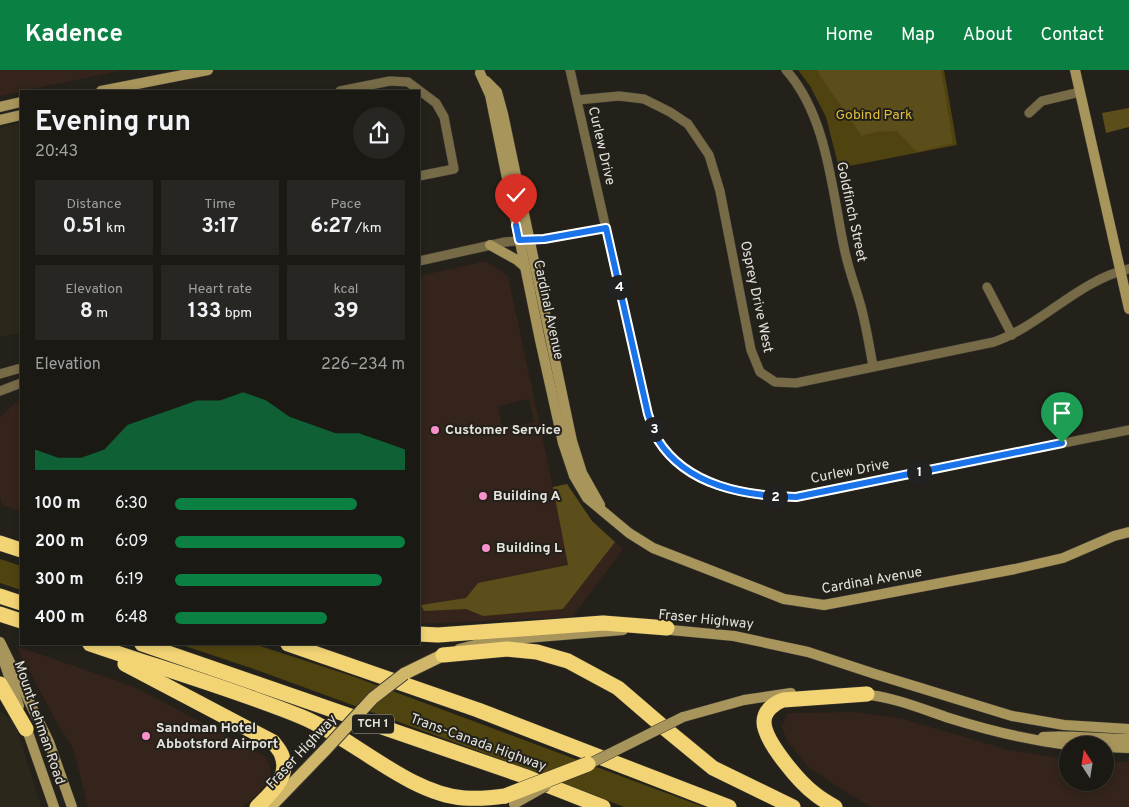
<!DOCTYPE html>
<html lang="en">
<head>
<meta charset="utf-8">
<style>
	:root { --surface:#1a1914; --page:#272622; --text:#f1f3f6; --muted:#9fa0a0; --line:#383834; --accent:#0b8043 }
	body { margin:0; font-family:Overpass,sans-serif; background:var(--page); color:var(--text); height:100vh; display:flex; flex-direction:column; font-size:19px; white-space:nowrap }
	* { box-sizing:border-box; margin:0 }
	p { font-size:16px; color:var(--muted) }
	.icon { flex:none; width:28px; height:28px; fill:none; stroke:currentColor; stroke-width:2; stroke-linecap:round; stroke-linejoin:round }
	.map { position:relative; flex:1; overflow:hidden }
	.side { position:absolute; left:20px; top:20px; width:400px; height:555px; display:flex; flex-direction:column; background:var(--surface); border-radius:0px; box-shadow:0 2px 8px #0003,0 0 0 1px var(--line) }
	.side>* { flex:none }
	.needle { width:32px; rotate:348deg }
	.fabs { position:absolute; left:1059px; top:666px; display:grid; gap:10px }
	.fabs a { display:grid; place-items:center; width:55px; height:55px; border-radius:50%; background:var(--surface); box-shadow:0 2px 8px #0003,0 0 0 1px var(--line); font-size:25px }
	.pin { position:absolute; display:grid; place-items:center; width:42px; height:42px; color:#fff; margin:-51px -21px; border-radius:50% 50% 50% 0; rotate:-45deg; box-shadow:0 0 5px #0007 }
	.pin .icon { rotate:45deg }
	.km { position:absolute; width:25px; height:25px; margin:-12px; border-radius:50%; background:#222; color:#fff; font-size:14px; line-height:25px; text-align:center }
	.round { display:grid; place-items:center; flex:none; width:52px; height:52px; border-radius:26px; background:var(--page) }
	.summary { display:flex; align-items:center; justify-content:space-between; height:85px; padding:0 15px }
	h1 { font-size:28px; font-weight:700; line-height:38px }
	.metrics { display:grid; grid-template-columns:repeat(3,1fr); gap:8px; height:85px; padding:5px 15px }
	.metrics div { display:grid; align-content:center; border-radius:0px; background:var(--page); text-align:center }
	.metrics b { font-size:21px; font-weight:700 }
	.metrics small { font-size:14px; font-weight:400 }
	.metrics p { font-size:14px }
	.chart { height:140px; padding:10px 15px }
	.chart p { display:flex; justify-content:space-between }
	.chart svg { width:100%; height:90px; margin-top:5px; fill:var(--accent); opacity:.7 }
	ul { padding:0 15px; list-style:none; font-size:16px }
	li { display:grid; grid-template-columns:80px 60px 1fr; align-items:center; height:38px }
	li i { height:12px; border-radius:6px; background:var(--accent) }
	header { display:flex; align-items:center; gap:30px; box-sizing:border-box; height:70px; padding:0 25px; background:var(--accent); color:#fff }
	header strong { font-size:24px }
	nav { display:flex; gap:28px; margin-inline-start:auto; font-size:18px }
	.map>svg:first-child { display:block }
</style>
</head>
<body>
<header>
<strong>Kadence</strong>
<nav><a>Home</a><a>Map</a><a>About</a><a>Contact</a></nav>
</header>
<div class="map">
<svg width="1129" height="737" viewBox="0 0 1129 737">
	<rect width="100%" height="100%" fill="#23211a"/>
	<g fill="#34241b" fill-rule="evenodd">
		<polygon points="0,0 123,0 0,26"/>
		<path d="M486,191l22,15 45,211 14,-3 25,37 31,28 -51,68 -153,7v-348zM529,329l5,23 -32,6 -4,-22z"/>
		<polygon points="21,328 21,442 2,435 0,426 0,347"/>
		<polygon points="16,576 135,617 265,686 270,696 271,705 265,715 258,724 243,737 88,737 73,678 58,655"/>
		<polygon points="855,642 903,649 1009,680 1067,689 1068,712 1105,712 1105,692 1129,692 1129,737 871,737 836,716 807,696 786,669 782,656 788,643"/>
	</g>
	<g fill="#2b281b">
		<polygon points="21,53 21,263 0,267 0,58"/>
		<polygon points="0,641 15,653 41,737 0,737"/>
	</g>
	<g fill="#4f4310">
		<polygon points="798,0 944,0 957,75 839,98 826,47 810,16"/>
		<polygon points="0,489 21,496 21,520 0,513"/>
		<polygon points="179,574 254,574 352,606 704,737 624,737 535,702 251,598"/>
	</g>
	<g fill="#5b4e1b">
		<polygon points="818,0 941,0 953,73 917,82 897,61 876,62 862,66 820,6"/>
		<polygon points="1129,38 1129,57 1106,63 1102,43"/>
		<polygon points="567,414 592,451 615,472 563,539 483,546 466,539 424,541 421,535 466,528 478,513 568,495 553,417"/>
	</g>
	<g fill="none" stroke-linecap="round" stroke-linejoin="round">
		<defs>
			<g id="street">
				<path d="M570,0l78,344c3,8 6,18 10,26 29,46 87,56 138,57l333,-67"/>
				<path d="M786,0c42,47 46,123 59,182 4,18 10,34 15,51 6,21 9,42 13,63"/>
				<polyline points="340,21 390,11 408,12 436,33 444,47 454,99 419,106"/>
				<path d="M577,30l42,-4 25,3 26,13 18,12 21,31 11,36 31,159 9,22 15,10 21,1 198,-41c48,-17 85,-62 135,-73"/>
				<polyline points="1029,43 1042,31 1080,22"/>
				<polyline points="419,191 505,172 544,169 606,158"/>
				<polyline points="987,217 1012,265"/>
				<polyline points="0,304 21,298"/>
				<polyline points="0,321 21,313"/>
			</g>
			<g id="secondary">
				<polyline points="1075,0 1129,239"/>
				<polyline points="480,3 490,25 540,270 563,373 574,406 587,428 629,463 653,478 784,529 824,535 1015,499 1063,488 1114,466 1129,462"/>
				<polyline points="486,11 497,22 503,44 572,371 582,403 600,435"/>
				<polyline points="101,21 208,0"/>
				<polyline points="0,37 21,32"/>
				<polyline points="0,50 21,45"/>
				<polyline points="490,175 517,190 524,196"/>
				<polyline points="660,559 734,566 808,582 875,604 1012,646 1064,655 1129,659"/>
				<polyline points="0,572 49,672 72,737"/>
				<polyline points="459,579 490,571 623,560"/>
				<polyline points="1,583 19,636"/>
				<path d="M860,624c31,2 60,14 89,24 38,12 79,22 119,27"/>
				<polyline points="683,647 744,630 791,623"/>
				<polyline points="25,654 54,737"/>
				<path d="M1043,667c28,-2 57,2 86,2"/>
				<polyline points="1105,677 1129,678"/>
			</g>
			<g id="primary">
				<polyline points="404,604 443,585"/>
				<polyline points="270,737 326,679"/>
			</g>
			<g id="highway">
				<polyline points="0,473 21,480"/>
				<polyline points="0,526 21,533"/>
				<polyline points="0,544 21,551"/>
				<polyline points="419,564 438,565 603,553 667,558"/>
				<path d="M90,574c70,24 143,45 212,73 51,21 107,77 162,81 14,1 27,0 41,-2"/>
				<polyline points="142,574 524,706 603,737"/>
				<polyline points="288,574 478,640 729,737"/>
				<polyline points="443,585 507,579 537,582 568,591 618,618 668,661 713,698 793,737"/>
				<path d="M125,594l148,78c3,4 8,9 9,14 8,21 -11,37 -25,51"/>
				<polyline points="0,614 26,659"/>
				<path d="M835,737c-7,-4 -14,-8 -20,-13 -15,-11 -51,-53 -51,-72 0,-11 10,-19 19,-22l84,-6"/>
			</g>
		</defs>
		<use href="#street" stroke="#3e3c35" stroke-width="10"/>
		<use href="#secondary" stroke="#3e3c35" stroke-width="11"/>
		<use href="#primary" stroke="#3e3c35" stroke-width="14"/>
		<use href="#highway" stroke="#3e3c35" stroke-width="16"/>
		<use href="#street" stroke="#776b47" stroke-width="9"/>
		<use href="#secondary" stroke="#a8955b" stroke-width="10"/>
		<use href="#primary" stroke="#cfb669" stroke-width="12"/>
		<use href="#highway" stroke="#f2d475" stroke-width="15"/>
		<defs>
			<g id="secondary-bridge">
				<polyline points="583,697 683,647"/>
				<polyline points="514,734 546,716"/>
			</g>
			<polyline id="primary-bridge" points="326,679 373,628 404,604"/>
			<polyline id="highway-bridge" points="505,726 588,694"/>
		</defs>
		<use href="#secondary-bridge" stroke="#3e3c35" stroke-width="11" stroke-linecap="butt"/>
		<use href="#primary-bridge" stroke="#3e3c35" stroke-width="14" stroke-linecap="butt"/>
		<use href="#highway-bridge" stroke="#3e3c35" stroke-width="16" stroke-linecap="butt"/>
		<use href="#secondary-bridge" stroke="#a8955b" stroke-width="10"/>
		<use href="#primary-bridge" stroke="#cfb669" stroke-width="12"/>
		<use href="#highway-bridge" stroke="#f2d475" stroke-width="15"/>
	</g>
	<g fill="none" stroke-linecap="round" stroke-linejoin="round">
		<defs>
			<path id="route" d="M516,155l3,15 25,-1 62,-11 42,186c3,9 6,18 10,26 29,46 87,56 138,57l266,-54"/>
		</defs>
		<use href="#route" stroke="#fff" stroke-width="10"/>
		<use href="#route" stroke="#1a73e8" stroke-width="6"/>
	</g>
	<g fill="#f890cc" stroke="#23211a" stroke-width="2">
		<circle cx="435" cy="360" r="5"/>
		<circle cx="483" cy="426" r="5"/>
		<circle cx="486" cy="478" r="5"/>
		<circle cx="146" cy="666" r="5"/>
	</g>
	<g text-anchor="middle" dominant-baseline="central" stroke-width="4" stroke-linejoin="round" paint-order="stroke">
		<rect fill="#23211a" stroke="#aaa9a3" stroke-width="1" x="352" y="644.5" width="42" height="19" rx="4"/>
		<g font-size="12" font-weight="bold" fill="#e4e3de">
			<text x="373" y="654">TCH 1</text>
		</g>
		<g font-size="14" fill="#e0c039" stroke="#23211a">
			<text x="874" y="45">Gobind Park</text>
		</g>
		<g font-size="14" fill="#e4e3de" stroke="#23211a">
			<text transform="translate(601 76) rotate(77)">Curlew Drive</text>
			<text transform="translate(851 142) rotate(78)">Goldfinch Street</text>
			<text transform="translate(756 227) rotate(78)">Osprey Drive West</text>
			<text transform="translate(548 240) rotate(78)">Cardinal Avenue</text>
			<text transform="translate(850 402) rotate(-11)">Curlew Drive</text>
			<text transform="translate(872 511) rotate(-10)">Cardinal Avenue</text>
			<text transform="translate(706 550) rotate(6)">Fraser Highway</text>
			<text transform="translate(39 653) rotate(71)">Mount Lehman Road</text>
			<text transform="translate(478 673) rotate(20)">Trans-Canada Highway</text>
			<text transform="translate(302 682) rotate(-47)">Fraser Highway</text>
		</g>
		<g font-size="14" font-weight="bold" fill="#e4e3de" stroke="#23211a" text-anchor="start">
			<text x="445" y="360">Customer Service</text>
			<text x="493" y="426">Building A</text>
			<text x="496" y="478">Building L</text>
			<text x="156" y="658">Sandman Hotel<tspan x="156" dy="16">Abbotsford Airport</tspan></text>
		</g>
	</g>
</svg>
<div class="fabs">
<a><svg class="needle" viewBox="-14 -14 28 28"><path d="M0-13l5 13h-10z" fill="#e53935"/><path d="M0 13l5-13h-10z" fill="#9fa0a0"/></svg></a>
</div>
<div class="pin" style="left:1062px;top:373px;background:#1e9e55"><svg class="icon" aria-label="arrive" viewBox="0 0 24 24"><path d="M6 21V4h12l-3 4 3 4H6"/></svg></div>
<div class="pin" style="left:516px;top:155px;background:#d93025"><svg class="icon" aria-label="check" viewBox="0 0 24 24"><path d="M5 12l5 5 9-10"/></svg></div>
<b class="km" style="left:919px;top:402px">1</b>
<b class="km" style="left:775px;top:427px">2</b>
<b class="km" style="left:654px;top:359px">3</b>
<b class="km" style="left:619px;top:217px">4</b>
<section class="side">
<div class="summary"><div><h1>Evening run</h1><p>20:43</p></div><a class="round"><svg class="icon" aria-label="share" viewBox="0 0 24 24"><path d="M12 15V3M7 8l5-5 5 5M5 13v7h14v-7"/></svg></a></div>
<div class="metrics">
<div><p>Distance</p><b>0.51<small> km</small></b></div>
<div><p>Time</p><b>3:17</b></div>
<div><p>Pace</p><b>6:27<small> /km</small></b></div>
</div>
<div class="metrics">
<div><p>Elevation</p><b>8<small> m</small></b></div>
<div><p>Heart rate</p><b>133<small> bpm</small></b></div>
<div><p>kcal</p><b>39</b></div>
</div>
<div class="chart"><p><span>Elevation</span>226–234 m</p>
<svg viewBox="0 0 160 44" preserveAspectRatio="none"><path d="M0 44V34L10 38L20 38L30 34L40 22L50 18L60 14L70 10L80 10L90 6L100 10L110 18L120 22L130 26L140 26L150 30L160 34V44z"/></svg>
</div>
<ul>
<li><b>100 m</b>6:30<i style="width:79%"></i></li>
<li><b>200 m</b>6:09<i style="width:100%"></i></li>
<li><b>300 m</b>6:19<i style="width:90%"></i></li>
<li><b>400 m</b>6:48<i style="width:66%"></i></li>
</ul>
</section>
</div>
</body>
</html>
